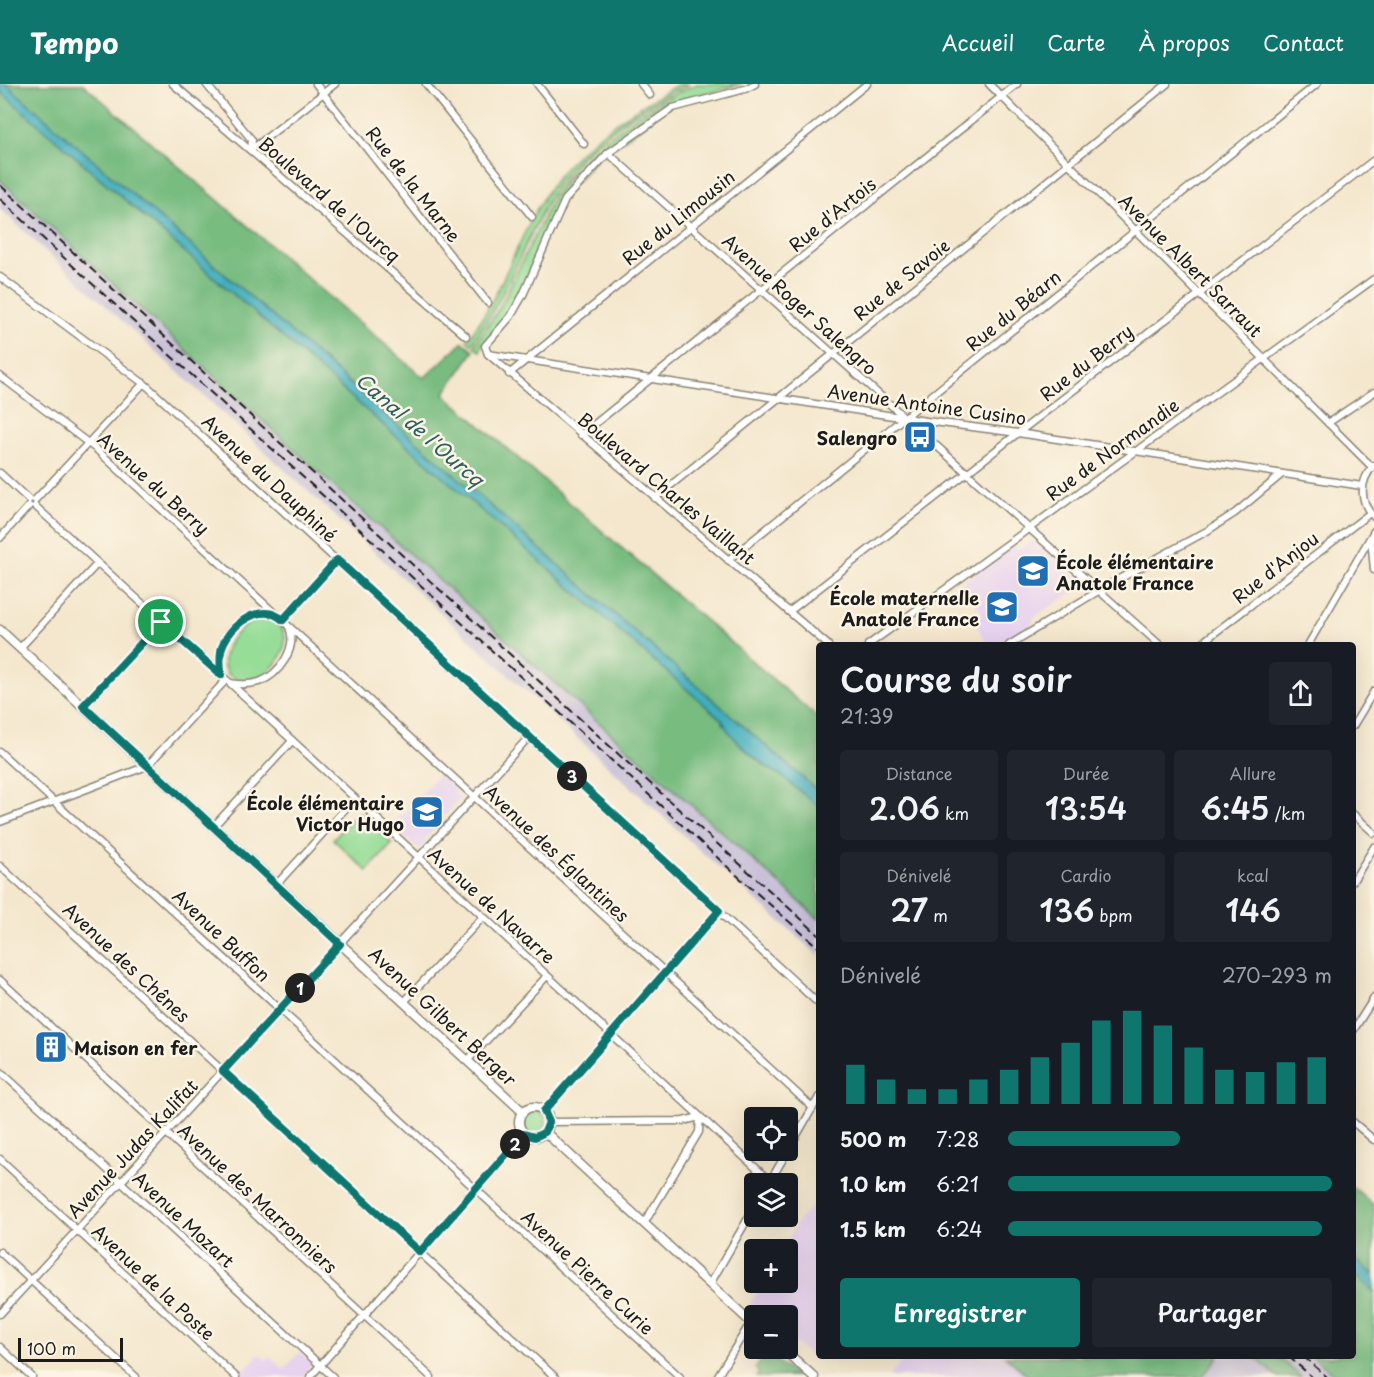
<!DOCTYPE html>
<html lang="fr">
<head>
<meta charset="utf-8">
<style>
	:root { --surface:#171b24; --page:#20242c; --text:#f1f3f6; --muted:#9ea1a6; --accent:#0f766e }
	body { margin:0; font-family:"Playpen Sans",sans-serif; background:var(--page); color:var(--text); height:100vh; display:flex; flex-direction:column; font-size:22px; white-space:nowrap }
	* { box-sizing:border-box; margin:0 }
	p { font-size:20px; color:var(--muted) }
	.icon { flex:none; width:33px; height:33px; fill:none; stroke:currentColor; stroke-width:2; stroke-linecap:round; stroke-linejoin:round }
	.map { position:relative; flex:1; overflow:hidden }
	.side { position:absolute; left:816px; top:558px; width:540px; height:717px; display:flex; flex-direction:column; background:var(--surface); border-radius:6px; box-shadow:0 6px 24px #0002 }
	.side>* { flex:none }
	.fabs { position:absolute; left:744px; top:1023px; display:grid; gap:12px }
	.fabs a { display:grid; place-items:center; width:54px; height:54px; border-radius:6px; background:var(--surface); box-shadow:0 6px 24px #0002; font-size:30px }
	.scale { position:absolute; left:18px; bottom:15px; width:105px; box-sizing:border-box; padding-left:6px; border:3px solid #1c1c1c; border-top:0; font-size:16px; line-height:21px; white-space:nowrap; color:#1c1c1c; -webkit-text-stroke:4px #fcf5e5; paint-order:stroke }
	.pin { position:absolute; display:grid; place-items:center; width:51px; height:51px; color:#fff; margin:-26px; border:3px solid #fff; border-radius:50%; box-shadow:0 2px 6px #0007 }
	.km { position:absolute; width:30px; height:30px; margin:-15px; border-radius:50%; background:#222; color:#fff; font-size:16px; line-height:30px; text-align:center }
	.round { display:grid; place-items:center; flex:none; width:63px; height:63px; border-radius:6px; background:var(--page) }
	.summary { display:flex; align-items:center; justify-content:space-between; height:102px; padding:0 24px }
	h1 { font-size:33px; font-weight:600; line-height:45px }
	.figures { display:grid; grid-template-columns:repeat(3,1fr); gap:9px; height:102px; padding:6px 24px }
	.figures div { display:grid; align-content:center; border-radius:6px; background:var(--page); text-align:center }
	.figures b { font-size:30px; font-weight:600 }
	.figures small { font-size:16px; font-weight:400 }
	.figures p { font-size:16px }
	.chart { height:168px; padding:12px 24px }
	.chart p { display:flex; justify-content:space-between }
	.chart svg { width:100%; height:108px; margin-top:6px; stroke:var(--accent); stroke-width:6 }
	.action { display:flex; gap:12px; margin-top:auto; padding:12px 24px }
	.action a { flex:1; height:69px; border-radius:6px; background:var(--accent); color:#fff; font-size:24px; font-weight:600; line-height:69px; text-align:center }
	.action a+a { background:var(--page); color:var(--text) }
	ul { padding:0 24px; list-style:none; font-size:20px }
	li { display:grid; grid-template-columns:96px 72px 1fr; align-items:center; height:45px }
	li i { height:15px; border-radius:8px; background:var(--accent) }
	header { display:flex; align-items:center; gap:36px; box-sizing:border-box; height:84px; padding:0 30px; background:var(--accent); color:#fff }
	header strong { font-size:28px }
	nav { display:flex; gap:33px; margin-inline-start:auto; font-size:21px }
	.map>svg:first-child { display:block }
</style>
</head>
<body>
<header>
<strong>Tempo</strong>
<nav><a>Accueil</a><a>Carte</a><a>À propos</a><a>Contact</a></nav>
</header>
<div class="map">
<svg width="1374" height="1293" viewBox="0 0 1374 1293">
	<rect width="100%" height="100%" fill="#fcf5e5"/>
	<filter id="ink" filterUnits="userSpaceOnUse"><feTurbulence type="fractalNoise" baseFrequency=".0167" numOctaves="2"/><feDisplacementMap in="SourceGraphic" scale="12" xChannelSelector="R" yChannelSelector="G"/><feConvolveMatrix kernelMatrix="1 2 1 2 8 2 1 2 1" color-interpolation-filters="sRGB"/></filter>
	<filter id="wash" filterUnits="userSpaceOnUse"><feTurbulence type="fractalNoise" baseFrequency=".008" numOctaves="4" result="noise"/><feDisplacementMap in="SourceGraphic" scale="24" xChannelSelector="R" yChannelSelector="G"/><feGaussianBlur stdDeviation="1.35" result="paint"/><feColorMatrix in="noise" values="0 0 0 0 0 0 0 0 0 0 0 0 0 0 0 0 0 1.4 0 .05"/><feComposite in="paint" operator="in"/></filter>
	<g filter="url(#wash)">
		<rect width="100%" height="100%" fill="#f4e7cd"/>
		<g fill="#e7d2ef">
			<polygon points="1035,455 1080,495 1080,504 1032,534 1034,538 997,561 987,561 973,534 982,528 961,500 1014,461 1018,466"/>
			<polygon points="440,689 456,705 454,708 461,714 424,756 427,759 421,765 418,765 392,742"/>
			<polygon points="819,1115 819,1272 821,1272 816,1277 788,1253 788,1232 762,1231 750,1220 763,1199 788,1198 788,1166 782,1165 800,1134"/>
			<polygon points="300,1268 312,1280 303,1293 242,1293 240,1291 259,1270 266,1276 270,1273 284,1285"/>
			<polygon points="908,1272 1005,1272 1029,1293 888,1293"/>
		</g>
		<g fill="#c8bfd8">
			<polygon points="0,96 337,405 819,835 819,872 704,770 0,125"/>
			<polygon points="1219,1272 1253,1272 1278,1293 1202,1293"/>
			<polygon points="1277,1272 1312,1272 1337,1293 1301,1293"/>
		</g>
		<g fill="#96dd97" stroke="#597c5a" stroke-width="1.5">
			<path d="M679,0h10c-49,23 -110,63 -138,111 -28,49 -45,103 -80,149l-4,-4c38,-48 53,-113 89,-161 32,-42 78,-69 123,-95z"/>
			<path d="M697,0h45l-69,19 -22,14 1,2 -51,37 -3,-2 -3,2 -32,26c32,-39 87,-79 134,-98z"/>
			<polygon points="599,72 560,116 519,211 509,230 481,262 480,267 474,262 499,225 554,112 562,100 566,100"/>
			<path d="M267,534c43,15 -1,74 -31,61 -23,-9 -9,-39 5,-50 7,-6 17,-9 26,-11z"/>
			<polygon points="359,728 392,760 367,787 333,755"/>
			<circle cx="534" cy="1038" r="12"/>
		</g>
		<g fill="#78bc80" stroke="#4a6c4e" stroke-width="1.5">
			<polygon points="6,0 83,0 424,294 463,258 474,267 444,310 819,635 819,708"/>
			<path d="M0,7l722,629c6,16 41,47 57,54l40,33v112l-482,-430 -337,-309z"/>
			<polygon points="1353,1103 1374,1121 1374,1191 1353,1173"/>
			<polygon points="1353,1189 1374,1208 1374,1293 1337,1293 1312,1272 1353,1272"/>
			<polygon points="767,1269 796,1292 756,1293 759,1289 755,1285"/>
			<polygon points="1005,1272 1219,1272 1202,1293 1029,1293"/>
			<polygon points="1253,1272 1277,1272 1301,1293 1278,1293"/>
		</g>
		<g fill="#40aebd" stroke="#2e656c" stroke-width="1.5">
			<path d="M0,0h6l813,708v15l-40,-33c-16,-7 -51,-38 -57,-54l-722,-629z"/>
			<polygon points="1353,1173 1374,1191 1374,1208 1353,1189"/>
		</g>
	</g>
	<g filter="url(#ink)">
		<g fill="none" stroke-linecap="round" stroke-linejoin="round">
			<defs>
				<g id="street">
					<polyline points="173,0 466,252"/>
					<polyline points="206,0 252,56 251,66"/>
					<polyline points="316,0 488,219"/>
					<polyline points="426,0 532,133"/>
					<polyline points="537,0 584,60"/>
					<polyline points="641,0 650,11"/>
					<polyline points="989,0 1372,383"/>
					<polyline points="251,66 335,0"/>
					<polyline points="608,69 1160,561"/>
					<polyline points="0,193 147,302 819,920"/>
					<polyline points="488,270 926,337 1018,349 1362,402"/>
					<polyline points="488,270 828,561"/>
					<polyline points="488,270 485,262 511,232 523,211 565,116 608,69 673,24 745,5 755,0"/>
					<polyline points="509,290 867,0"/>
					<polyline points="0,292 96,365 813,1024"/>
					<polyline points="1328,339 1374,308"/>
					<polyline points="581,351 1017,0"/>
					<path d="M1374,381c-15,16 -15,37 0,52"/>
					<polyline points="0,389 29,416"/>
					<polyline points="655,414 1167,0"/>
					<polyline points="35,416 144,299"/>
					<polyline points="35,422 230,599 770,1097"/>
					<polyline points="1371,453 1374,486"/>
					<polyline points="0,454 29,422"/>
					<polyline points="728,476 1317,0"/>
					<polyline points="790,527 1018,349 1374,76"/>
					<polyline points="283,536 337,476"/>
					<polyline points="868,561 1374,195"/>
					<polyline points="1009,561 1110,500 1207,447 1235,429 1281,391"/>
					<polyline points="1199,561 1370,429"/>
					<polyline points="1308,561 1374,447"/>
					<polyline points="20,564 97,480"/>
					<path d="M221,591c-1,-10 -2,-19 1,-29 8,-21 32,-38 54,-32"/>
					<path d="M230,599c11,2 19,2 29,-1 20,-7 39,-34 30,-55"/>
					<polyline points="83,623 161,538"/>
					<polyline points="1353,642 1374,607"/>
					<polyline points="0,668 680,1293"/>
					<polyline points="1353,730 1374,749"/>
					<polyline points="0,738 147,682 226,596"/>
					<polyline points="214,742 292,657"/>
					<polyline points="0,782 555,1293"/>
					<polyline points="1353,797 1374,763"/>
					<polyline points="276,801 354,715"/>
					<polyline points="0,896 431,1293"/>
					<polyline points="404,918 483,833"/>
					<polyline points="1353,947 1374,914"/>
					<polyline points="468,976 547,892"/>
					<polyline points="0,987 333,1293"/>
					<polyline points="544,1027 719,827"/>
					<polyline points="549,1038 683,1037 700,1033 699,1048 645,1138"/>
					<polyline points="1353,1038 1374,1056"/>
					<polyline points="0,1075 236,1293"/>
					<polyline points="769,1099 819,1013"/>
					<polyline points="0,1168 136,1293"/>
					<polyline points="710,1200 754,1124"/>
					<polyline points="0,1230 529,653"/>
					<polyline points="0,1263 32,1293"/>
					<polyline points="310,1293 524,1049"/>
					<polyline points="717,1293 746,1246 752,1239"/>
				</g>
				<g id="secondary">
					<polyline points="0,546 523,1028"/>
					<circle cx="534" cy="1038" r="15"/>
					<polyline points="545,1048 754,1241"/>
					<polyline points="782,1264 814,1293"/>
				</g>
			</defs>
			<use href="#street" stroke="#888274" stroke-width="9"/>
			<use href="#secondary" stroke="#888274" stroke-width="11"/>
			<use href="#street" stroke="#fff" stroke-width="6"/>
			<use href="#secondary" stroke="#fff" stroke-width="8"/>
			<g stroke="#1c1c1c" stroke-width="2" stroke-dasharray="9 4.5" stroke-linecap="butt">
				<polyline points="0,101 653,702 819,851"/>
				<polyline points="0,115 732,787 819,864"/>
				<polyline points="1288,1272 1312,1293"/>
				<polyline points="1303,1272 1327,1293"/>
			</g>
		</g>
	</g>
	<g fill="none" stroke-linecap="round" stroke-linejoin="round" filter="url(#ink)">
		<defs>
			<path id="route" d="M337,476l382,351 -175,200 5,11 -4,10 -10,5 -11,-3 -104,118 -197,-181 117,-127 -257,-238 78,-84 60,53c0,-9 -2,-19 1,-28 8,-23 40,-46 61,-27z"/>
		</defs>
		<use href="#route" stroke="#fff" stroke-width="12"/>
		<use href="#route" stroke="#0f766e" stroke-width="8"/>
	</g>
	<defs>
		<symbol id="bus-square" viewBox="-11 -11 22 22"><rect x="-9" y="-9" width="18" height="18" rx="4" fill="#1f6fb2" stroke="#fcf5e5"/><path d="M-5-6H5V4H4V6H2V4H-2V6H-4V4H-5ZM-3.5-4V0h7V-4ZM-3.5 1.2v1.5H-2V1.2ZM2 1.2v1.5H3.5V1.2Z" fill="#fff"/></symbol>
		<symbol id="school-square" viewBox="-11 -11 22 22"><rect x="-9" y="-9" width="18" height="18" rx="4" fill="#1f6fb2" stroke="#fcf5e5"/><path d="M0-5L7-2L0 1L-7-2ZM-4 1L0 2.5L4 1V4Q0 6-4 4Z" fill="#fff"/></symbol>
		<symbol id="building-square" viewBox="-11 -11 22 22"><rect x="-9" y="-9" width="18" height="18" rx="4" fill="#1f6fb2" stroke="#fcf5e5"/><path d="M-4-6H4V6H1V3H-1V6H-4ZM-2.5-4.3h1.7v1.8h-1.7ZM.8-4.3h1.7v1.8H.8ZM-2.5-1h1.7V.8h-1.7ZM.8-1h1.7V.8H.8Z" fill="#fff"/></symbol>
	</defs>
	<g fill-rule="evenodd">
		<use href="#bus-square" x="901" y="334" width="38" height="38"/>
		<use href="#school-square" x="1014" y="468" width="38" height="38"/>
		<use href="#school-square" x="983" y="504" width="38" height="38"/>
		<use href="#school-square" x="408" y="709" width="38" height="38"/>
		<use href="#building-square" x="32" y="944" width="38" height="38"/>
	</g>
	<g text-anchor="middle" dominant-baseline="central" stroke-width="5" stroke-linejoin="round" paint-order="stroke">
		<g font-size="18" fill="#1c1c1c" stroke="#fcf5e5">
			<text transform="translate(414 100) rotate(52)">Rue de la Marne</text>
			<text transform="translate(330 115) rotate(41)">Boulevard de l'Ourcq</text>
			<text transform="translate(832 130) rotate(-39)">Rue d'Artois</text>
			<text transform="translate(678 133) rotate(-39)">Rue du Limousin</text>
			<text transform="translate(1191 181) rotate(45)">Avenue Albert Sarraut</text>
			<text transform="translate(901 195) rotate(-39)">Rue de Savoie</text>
			<text transform="translate(800 220) rotate(42)">Avenue Roger Salengro</text>
			<text transform="translate(1013 226) rotate(-39)">Rue du Béarn</text>
			<text transform="translate(1086 278) rotate(-38)">Rue du Berry</text>
			<text transform="translate(927 320) rotate(8)">Avenue Antoine Cusino</text>
			<text transform="translate(1112 365) rotate(-36)">Rue de Normandie</text>
			<text transform="translate(270 394) rotate(43)">Avenue du Dauphiné</text>
			<text transform="translate(154 399) rotate(42)">Avenue du Berry</text>
			<text transform="translate(667 404) rotate(40)">Boulevard Charles Vaillant</text>
			<text transform="translate(1275 483) rotate(-38)">Rue d'Anjou</text>
			<text transform="translate(557 769) rotate(43)">Avenue des Églantines</text>
			<text transform="translate(492 821) rotate(42)">Avenue de Navarre</text>
			<text transform="translate(222 851) rotate(43)">Avenue Buffon</text>
			<text transform="translate(127 878) rotate(43)">Avenue des Chênes</text>
			<text transform="translate(443 932) rotate(43)">Avenue Gilbert Berger</text>
			<text transform="translate(132 1064) rotate(-47)">Avenue Judas Kalifat</text>
			<text transform="translate(258 1114) rotate(43)">Avenue des Marronniers</text>
			<text transform="translate(184 1135) rotate(43)">Avenue Mozart</text>
			<text transform="translate(588 1188) rotate(43)">Avenue Pierre Curie</text>
			<text transform="translate(154 1198) rotate(43)">Avenue de la Poste</text>
		</g>
		<g font-size="18" font-weight="bold" fill="#1c1c1c" stroke="#fcf5e5" text-anchor="end">
			<text x="897" y="353">Salengro</text>
			<text x="1056" y="477" text-anchor="start">École élémentaire<tspan x="1056" dy="21">Anatole France</tspan></text>
			<text x="979" y="513">École maternelle<tspan x="979" dy="21">Anatole France</tspan></text>
			<text x="404" y="718">École élémentaire<tspan x="404" dy="21">Victor Hugo</tspan></text>
			<text x="74" y="963" text-anchor="start">Maison en fer</text>
		</g>
		<g font-size="20" font-style="italic" fill="#2c5e64" stroke="#fcf5e5">
			<text transform="translate(420 345) rotate(41)">Canal de l'Ourcq</text>
		</g>
	</g>
</svg>
<div class="fabs">
<a><svg class="icon" aria-label="locate" viewBox="0 0 24 24"><circle cx="12" cy="12" r="6"/><path d="M12 2v4M12 18v4M2 12h4M18 12h4"/></svg></a>
<a><svg class="icon" aria-label="layers" viewBox="0 0 24 24"><path d="M12 4l9 5-9 5-9-5zM3 14l9 5 9-5"/></svg></a>
<a>+</a>
<a>−</a>
</div>
<div class="scale">100 m</div>
<div class="pin" style="left:161px;top:538px;background:#1e9e55"><svg class="icon" aria-label="arrive" viewBox="0 0 24 24"><path d="M6 21V4h12l-3 4 3 4H6"/></svg></div>
<b class="km" style="left:300px;top:904px">1</b>
<b class="km" style="left:515px;top:1060px">2</b>
<b class="km" style="left:572px;top:692px">3</b>
<section class="side">
<div class="summary"><div><h1>Course du soir</h1><p>21:39</p></div><a class="round"><svg class="icon" aria-label="share" viewBox="0 0 24 24"><path d="M12 15V3M7 8l5-5 5 5M5 13v7h14v-7"/></svg></a></div>
<div class="figures">
<div><p>Distance</p><b>2.06<small> km</small></b></div>
<div><p>Durée</p><b>13:54</b></div>
<div><p>Allure</p><b>6:45<small> /km</small></b></div>
</div>
<div class="figures">
<div><p>Dénivelé</p><b>27<small> m</small></b></div>
<div><p>Cardio</p><b>136<small> bpm</small></b></div>
<div><p>kcal</p><b>146</b></div>
</div>
<div class="chart"><p><span>Dénivelé</span>270–293 m</p>
<svg viewBox="0 0 160 44" preserveAspectRatio="none"><path d="M5 44V28M15 44V34M25 44V38M35 44V38M45 44V34M55 44V30M65 44V25M75 44V19M85 44V10M95 44V6M105 44V12M115 44V21M125 44V30M135 44V31M145 44V27M155 44V25"/></svg>
</div>
<ul>
<li><b>500 m</b>7:28<i style="width:53%"></i></li>
<li><b>1.0 km</b>6:21<i style="width:100%"></i></li>
<li><b>1.5 km</b>6:24<i style="width:97%"></i></li>
</ul>
<div class="action"><a>Enregistrer</a><a>Partager</a></div>
</section>
</div>
</body>
</html>
